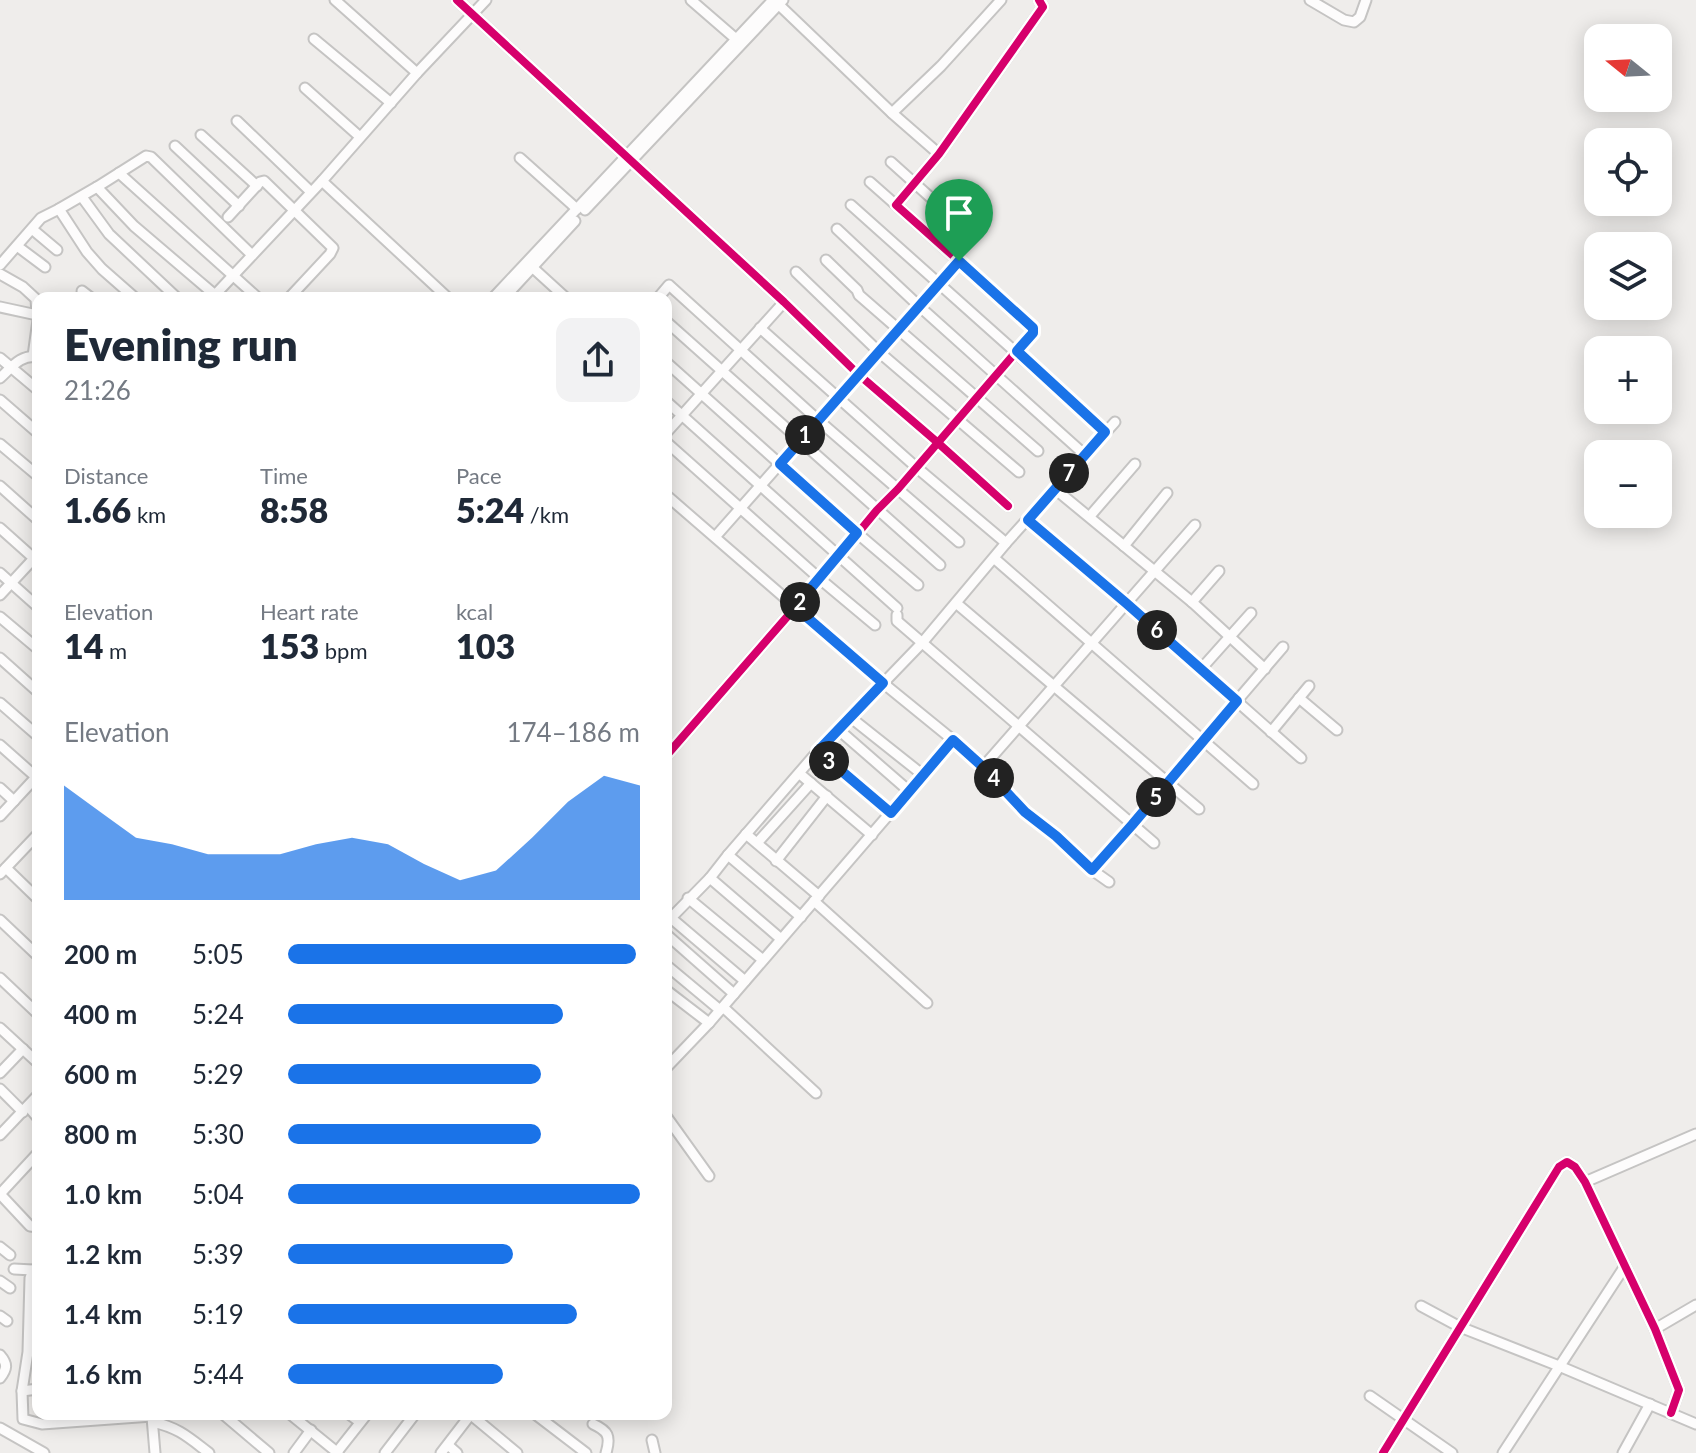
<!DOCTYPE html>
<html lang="en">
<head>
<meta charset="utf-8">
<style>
	:root { --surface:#fff; --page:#f2f2f3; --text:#1f2937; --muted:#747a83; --accent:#1a73e8 }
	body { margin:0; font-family:Lato,sans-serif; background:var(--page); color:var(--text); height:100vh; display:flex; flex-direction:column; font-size:30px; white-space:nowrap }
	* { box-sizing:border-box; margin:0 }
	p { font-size:26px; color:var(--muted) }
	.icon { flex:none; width:44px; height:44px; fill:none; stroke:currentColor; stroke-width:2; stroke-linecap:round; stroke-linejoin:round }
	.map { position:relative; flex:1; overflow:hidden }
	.sheet { position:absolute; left:32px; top:292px; width:640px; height:1128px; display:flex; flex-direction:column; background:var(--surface); border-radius:16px; box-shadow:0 4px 20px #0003 }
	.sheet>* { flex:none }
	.needle { width:52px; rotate:288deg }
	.buttons { position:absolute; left:1584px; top:24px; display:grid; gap:16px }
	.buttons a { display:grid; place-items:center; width:88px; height:88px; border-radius:16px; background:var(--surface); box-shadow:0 4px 20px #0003; font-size:40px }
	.pin { position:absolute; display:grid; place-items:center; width:68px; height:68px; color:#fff; margin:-82px -34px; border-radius:50% 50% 50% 0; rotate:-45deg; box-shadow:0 0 8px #0007 }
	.pin .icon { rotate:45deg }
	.km { position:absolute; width:40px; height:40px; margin:-20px; border-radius:50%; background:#222; color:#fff; font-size:22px; line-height:40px; text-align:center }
	.round { display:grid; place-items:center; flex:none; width:84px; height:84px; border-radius:16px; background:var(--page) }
	.overview { display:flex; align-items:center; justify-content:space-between; height:136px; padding:0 32px }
	h1 { font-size:44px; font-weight:800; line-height:60px }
	.figures { display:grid; grid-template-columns:repeat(3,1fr); gap:12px; height:136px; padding:8px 32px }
	.figures div { display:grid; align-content:center }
	.figures b { font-size:34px; font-weight:800 }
	.figures small { font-size:22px; font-weight:400 }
	.figures p { font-size:22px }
	.chart { height:224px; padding:16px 32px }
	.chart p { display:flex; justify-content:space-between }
	.chart svg { width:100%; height:144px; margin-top:8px; fill:var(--accent); opacity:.7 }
	ul { padding:0 32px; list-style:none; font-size:26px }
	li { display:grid; grid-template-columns:128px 96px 1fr; align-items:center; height:60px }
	li i { height:20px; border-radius:10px; background:var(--accent) }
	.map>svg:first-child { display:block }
</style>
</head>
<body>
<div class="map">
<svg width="1696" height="1453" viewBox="0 0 1696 1453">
	<rect width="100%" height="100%" fill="#efedeb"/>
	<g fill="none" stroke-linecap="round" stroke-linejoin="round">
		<defs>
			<g id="minor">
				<polyline points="335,0 417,73"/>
				<polyline points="457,0 784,302 858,374 937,442 1008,506"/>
				<polyline points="691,0 736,39"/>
				<polyline points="1310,0 1344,20 1354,22 1360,17 1366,0"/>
				<polyline points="775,1 892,113 939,154"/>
				<polyline points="314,39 391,103"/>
				<polyline points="305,88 360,137"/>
				<polyline points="892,113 941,66 1001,0"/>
				<polyline points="237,121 311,192"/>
				<polyline points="201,135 257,186"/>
				<polyline points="175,146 239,206"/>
				<polyline points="520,158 577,209"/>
				<polyline points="891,162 960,224 968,225 971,222"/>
				<polyline points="119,173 258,298"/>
				<polyline points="322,181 448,298"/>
				<polyline points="870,182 896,205"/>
				<polyline points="97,187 59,209 87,252 102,269 135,298"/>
				<polyline points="82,197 109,234 177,298"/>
				<polyline points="851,205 1105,432"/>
				<polyline points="585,210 783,0"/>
				<polyline points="228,217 260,182 264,181 333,248 330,254 289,298"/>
				<polyline points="32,229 57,250"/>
				<polyline points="837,229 919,306 1085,455"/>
				<polyline points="17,246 45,267"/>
				<polyline points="826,260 857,290 859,295 1038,451"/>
				<polyline points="0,265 41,218 59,209"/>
				<polyline points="532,267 566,298"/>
				<polyline points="796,272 879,352 1019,472"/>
				<polyline points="0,274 23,287 36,299 37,315 0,307"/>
				<polyline points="82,291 91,298"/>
				<polyline points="215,295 134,226 97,187 146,156 151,157 252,255"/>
				<polyline points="212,298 322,181 417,73 486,0"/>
				<polyline points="493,298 773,0"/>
				<polyline points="504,298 575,221"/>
				<polyline points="658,298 669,285 818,420 959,542"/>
				<polyline points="666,321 940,565"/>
				<polyline points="760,328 916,467 1006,543"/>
				<polyline points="33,356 38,320"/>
				<polyline points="0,358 38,390"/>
				<polyline points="666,362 857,533 918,585"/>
				<path d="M0,378c12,-11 21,-24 38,-21"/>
				<polyline points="0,400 38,433"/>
				<polyline points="666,401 897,608"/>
				<polyline points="666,433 784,302"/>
				<polyline points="666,442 820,579 875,625"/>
				<polyline points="0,444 38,476"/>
				<polyline points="0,486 38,520"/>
				<polyline points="1055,489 1192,602 1265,669"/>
				<polyline points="666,495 883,683 953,740 983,767 1025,812 1056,836 1092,870 1109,882"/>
				<polyline points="1090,516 1135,464"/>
				<polyline points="1028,520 1126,603 1301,758"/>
				<polyline points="0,528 38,562"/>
				<polyline points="715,537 959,261"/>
				<polyline points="1124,546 1167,493"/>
				<polyline points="995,559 1253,784"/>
				<polyline points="0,573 38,607"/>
				<polyline points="0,595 38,554"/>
				<polyline points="1192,602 1219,571"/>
				<polyline points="956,603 1199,809"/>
				<polyline points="897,615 897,621 1154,843"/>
				<polyline points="0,617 38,649"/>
				<polyline points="0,658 38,692"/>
				<polyline points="1201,669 1251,613"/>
				<polyline points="1299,698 1337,730"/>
				<polyline points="0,703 38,736"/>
				<polyline points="850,717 923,775"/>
				<polyline points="839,730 909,791"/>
				<polyline points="1271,732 1309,686"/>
				<polyline points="0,745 36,777"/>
				<polyline points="818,751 891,813"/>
				<polyline points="666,756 820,579 877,510 898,489 1034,331 1031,325 896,205 939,154 1043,7 1039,0"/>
				<polyline points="983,767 1195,525"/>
				<polyline points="800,774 872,835"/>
				<polyline points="0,788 14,801"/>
				<polyline points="0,816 38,775"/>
				<polyline points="746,834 819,896"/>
				<polyline points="757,843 811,783"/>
				<polyline points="728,855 801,917"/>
				<polyline points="776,861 827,796"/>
				<polyline points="6,868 38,899"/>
				<polyline points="1092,870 1283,647"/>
				<polyline points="0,874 38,834"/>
				<polyline points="710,878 781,939"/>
				<polyline points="688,898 763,960"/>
				<polyline points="814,901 927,1003"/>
				<polyline points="671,918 745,981"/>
				<polyline points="0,920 38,956"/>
				<polyline points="666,923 710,878 728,855 818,751 922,643 1006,543 1115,422"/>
				<polyline points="666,934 734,994"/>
				<polyline points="666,965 720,1010"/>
				<polyline points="0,978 38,1014"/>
				<polyline points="666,990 709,1023"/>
				<polyline points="723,1007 816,1093"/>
				<polyline points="0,1028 38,1063"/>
				<polyline points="666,1068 709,1023 953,740"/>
				<polyline points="0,1073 23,1049"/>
				<polyline points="0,1089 23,1112"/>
				<polyline points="28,1106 38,1118"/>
				<polyline points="666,1116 709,1176"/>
				<polyline points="0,1135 38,1095"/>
				<polyline points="1585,1182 1696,1134"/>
				<polyline points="0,1194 38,1153"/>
				<polyline points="0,1194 30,1226 38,1227"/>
				<polyline points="0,1247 10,1255"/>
				<polyline points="14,1269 33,1270"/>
				<polyline points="38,1269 33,1270 30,1278 28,1352 22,1391 23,1419 42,1424 152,1416"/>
				<polyline points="0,1281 10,1288"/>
				<polyline points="1421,1306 1460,1327 1559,1366 1696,1424"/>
				<polyline points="0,1316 7,1321"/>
				<polyline points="1655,1329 1696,1305"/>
				<path d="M0,1355c8,9 7,14 0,23"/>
				<polyline points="22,1391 38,1389"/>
				<polyline points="1370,1396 1452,1453"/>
				<polyline points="223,1414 269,1453"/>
				<polyline points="290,1414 338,1453"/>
				<polyline points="349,1414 360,1422"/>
				<polyline points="470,1414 517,1453"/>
				<polyline points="535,1414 586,1453"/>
				<polyline points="152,1417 155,1453"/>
				<path d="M153,1422c26,6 35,15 56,31"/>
				<path d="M593,1424c15,7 18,12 13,29"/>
				<polyline points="0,1428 44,1453"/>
				<polyline points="652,1440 655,1453"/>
				<polyline points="448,1445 457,1453"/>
				<polyline points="337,1452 367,1414"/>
				<polyline points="294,1453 311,1430"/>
				<polyline points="385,1453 415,1414"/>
				<polyline points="441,1453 471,1414"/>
				<polyline points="1383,1453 1559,1167 1567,1162 1575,1167 1585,1182 1655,1329 1679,1390 1671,1413"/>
				<polyline points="1503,1453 1625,1266"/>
				<polyline points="1623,1453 1650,1404"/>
			</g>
		</defs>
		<use href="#minor" stroke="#c5c4c3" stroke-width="13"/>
		<use href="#minor" stroke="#fdfcfc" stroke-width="9"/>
		<defs>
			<g id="cycleway">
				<polyline points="457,0 784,302 858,374 937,442 1008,506"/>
				<polyline points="666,756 820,579 877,510 898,489 1034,331 1031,325 896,205 939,154 1043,7 1039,0"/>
				<polyline points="1383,1453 1559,1167 1567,1162 1575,1167 1585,1182 1655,1329 1679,1390 1671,1413"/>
			</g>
		</defs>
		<use href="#cycleway" stroke="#fff" stroke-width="13"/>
		<use href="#cycleway" stroke="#d6006c" stroke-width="8"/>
	</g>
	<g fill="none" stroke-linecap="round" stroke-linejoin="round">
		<defs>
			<polygon id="route" points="959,261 1033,328 1033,333 1017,351 1105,432 1028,520 1126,603 1237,701 1132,825 1092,870 1056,836 1025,812 983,767 953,740 891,813 818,751 883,683 795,607 857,533 780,464"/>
		</defs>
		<use href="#route" stroke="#fff" stroke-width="16"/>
		<use href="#route" stroke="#1a73e8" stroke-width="10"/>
	</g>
</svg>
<div class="buttons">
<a><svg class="needle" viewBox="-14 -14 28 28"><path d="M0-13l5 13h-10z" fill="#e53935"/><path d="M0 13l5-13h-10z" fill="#747a83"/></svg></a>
<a><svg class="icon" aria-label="locate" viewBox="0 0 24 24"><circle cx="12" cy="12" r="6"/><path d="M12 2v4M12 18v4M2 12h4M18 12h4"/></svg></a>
<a><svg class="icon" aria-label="layers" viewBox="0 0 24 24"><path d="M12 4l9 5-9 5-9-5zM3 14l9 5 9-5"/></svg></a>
<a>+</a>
<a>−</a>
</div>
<div class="pin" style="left:959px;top:261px;background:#1e9e55"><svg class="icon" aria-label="arrive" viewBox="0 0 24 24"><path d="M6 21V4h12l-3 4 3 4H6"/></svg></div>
<b class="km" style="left:805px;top:435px">1</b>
<b class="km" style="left:800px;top:602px">2</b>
<b class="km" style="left:829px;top:761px">3</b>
<b class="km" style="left:994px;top:778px">4</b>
<b class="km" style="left:1156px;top:797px">5</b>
<b class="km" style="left:1157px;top:630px">6</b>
<b class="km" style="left:1069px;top:473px">7</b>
<section class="sheet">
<div class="overview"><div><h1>Evening run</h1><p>21:26</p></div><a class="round"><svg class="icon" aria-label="share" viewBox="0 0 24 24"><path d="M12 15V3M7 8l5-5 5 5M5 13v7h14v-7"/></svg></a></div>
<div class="figures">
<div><p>Distance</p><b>1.66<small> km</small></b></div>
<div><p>Time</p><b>8:58</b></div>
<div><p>Pace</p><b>5:24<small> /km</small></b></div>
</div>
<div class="figures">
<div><p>Elevation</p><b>14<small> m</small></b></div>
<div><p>Heart rate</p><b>153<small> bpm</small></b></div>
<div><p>kcal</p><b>103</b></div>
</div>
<div class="chart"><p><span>Elevation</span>174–186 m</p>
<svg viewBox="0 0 160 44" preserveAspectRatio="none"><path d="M0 44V9L10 17L20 25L30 27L40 30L50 30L60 30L70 27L80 25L90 27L100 33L110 38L120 35L130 25L140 14L150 6L160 9V44z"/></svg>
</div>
<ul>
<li><b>200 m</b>5:05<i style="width:99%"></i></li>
<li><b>400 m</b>5:24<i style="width:78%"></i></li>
<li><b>600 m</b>5:29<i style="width:72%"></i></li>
<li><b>800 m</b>5:30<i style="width:72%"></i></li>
<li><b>1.0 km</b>5:04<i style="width:100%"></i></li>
<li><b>1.2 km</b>5:39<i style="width:64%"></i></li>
<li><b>1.4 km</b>5:19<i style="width:82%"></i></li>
<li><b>1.6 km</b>5:44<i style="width:61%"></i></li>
</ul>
</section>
</div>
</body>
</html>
